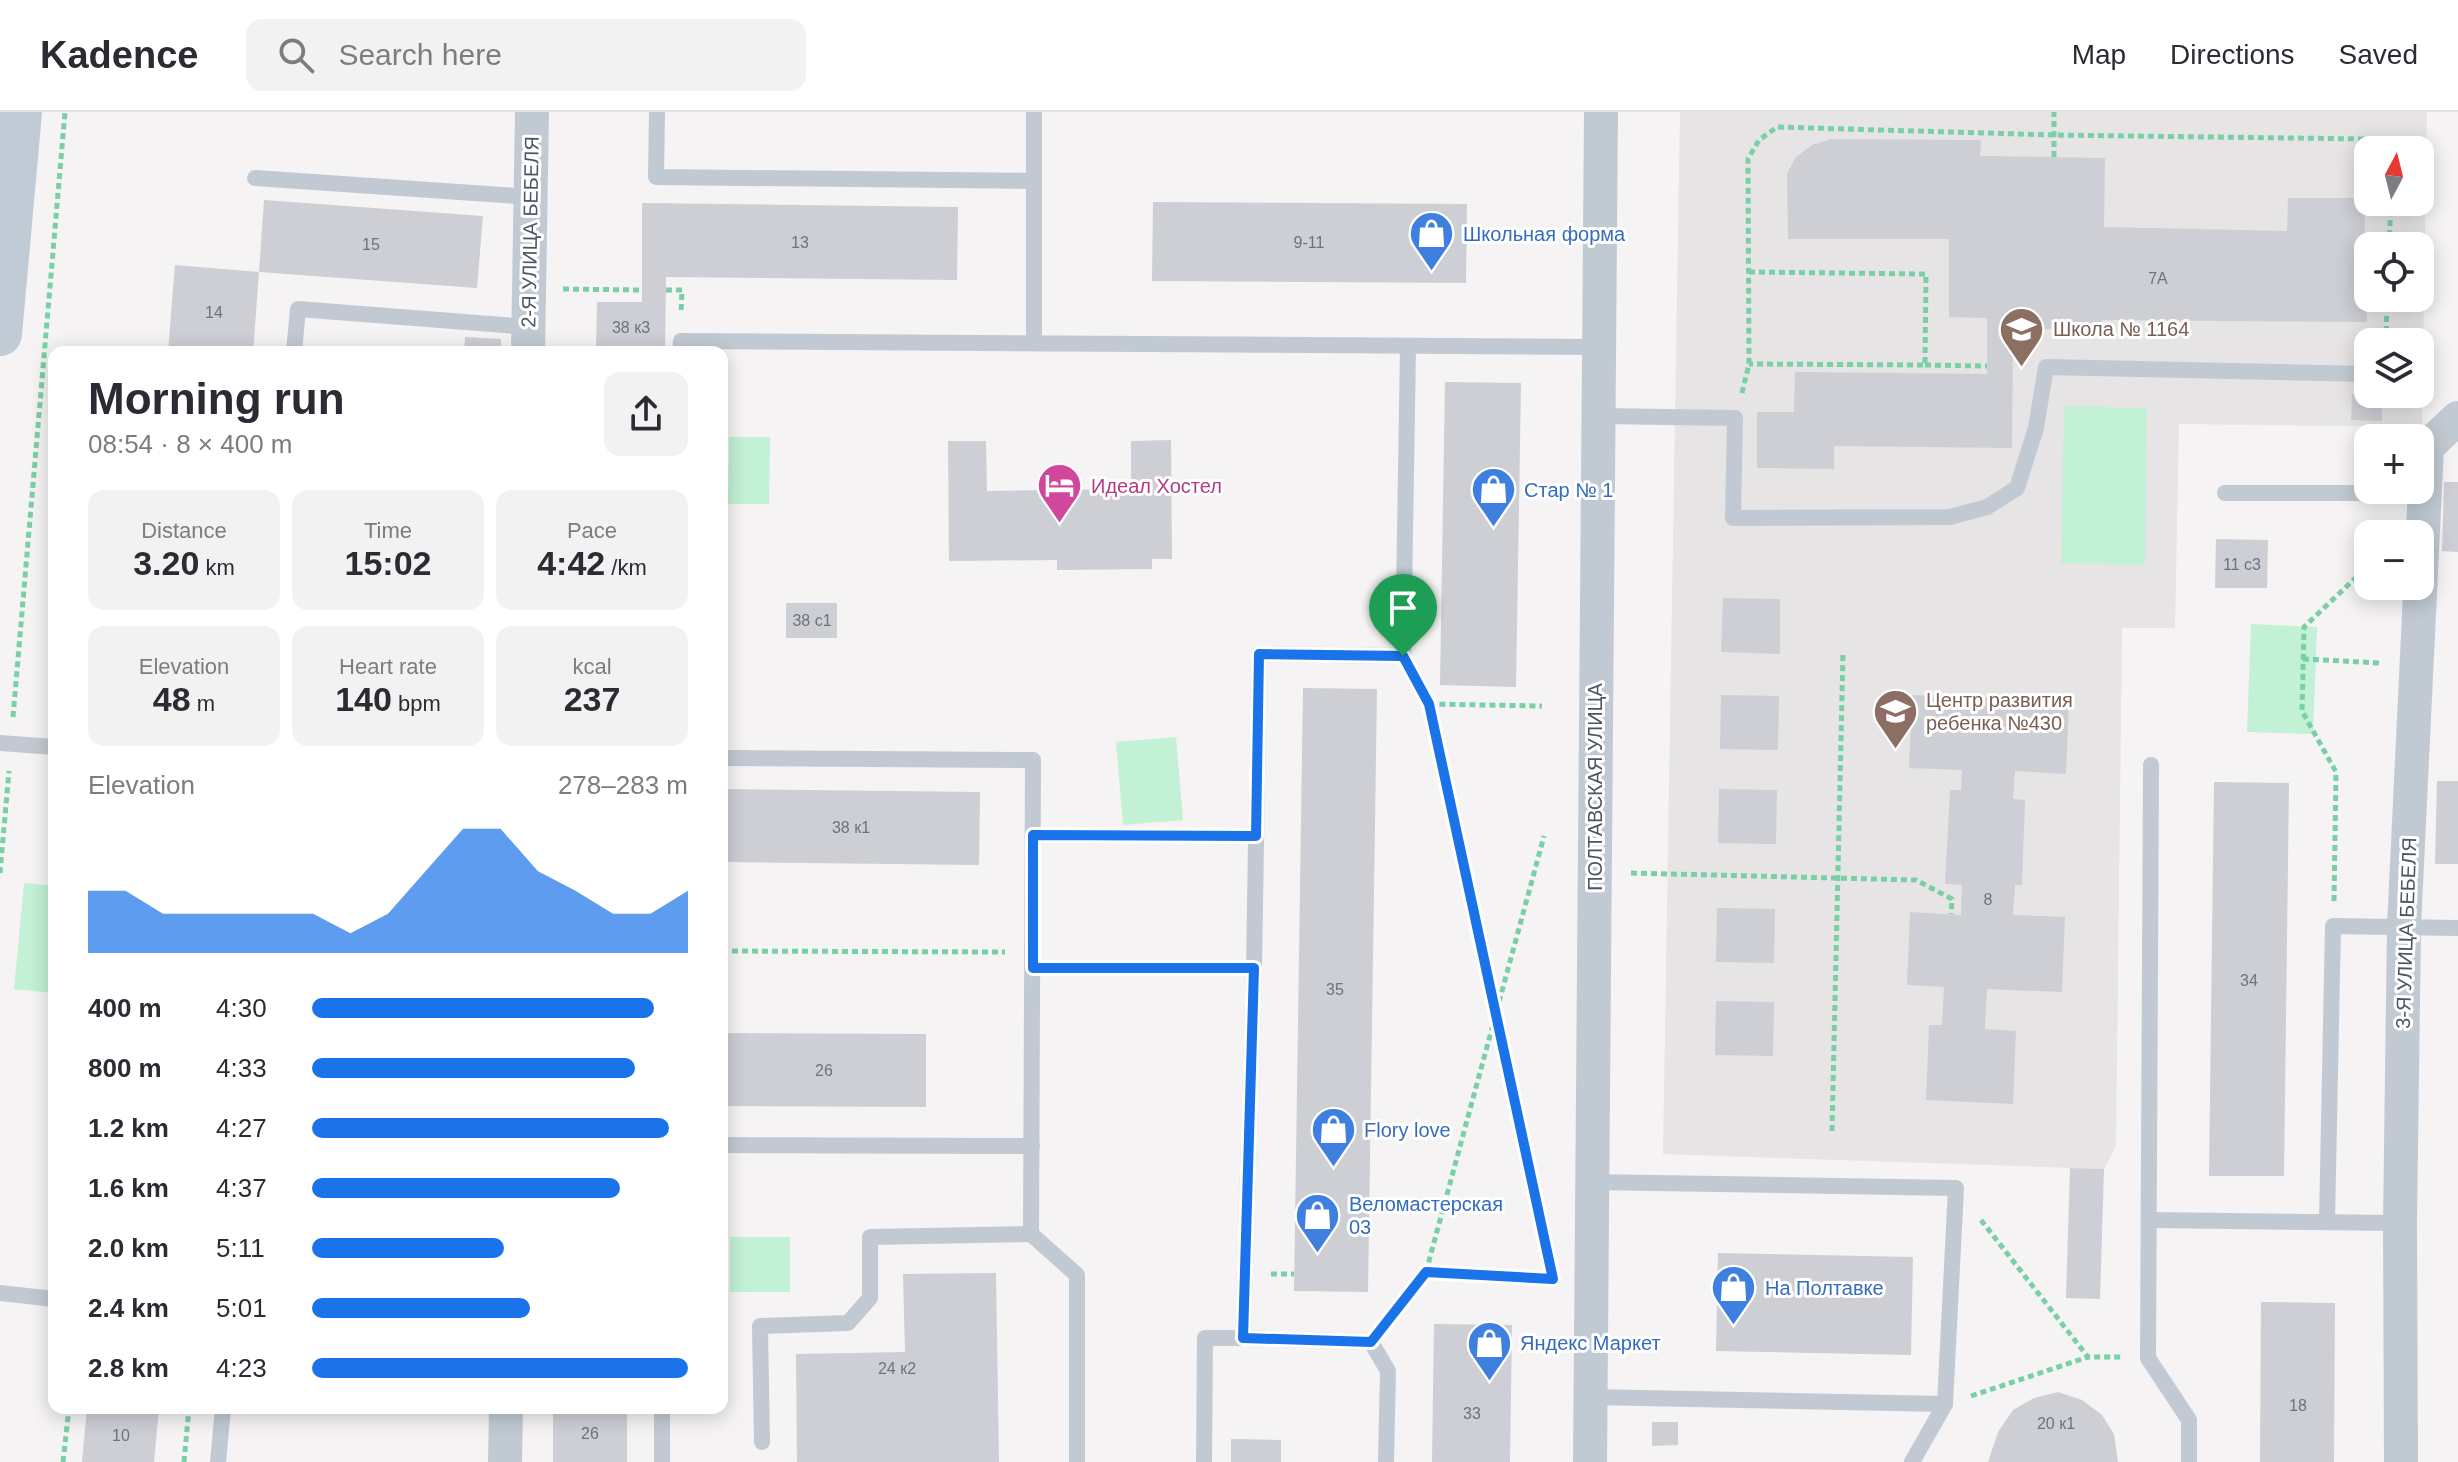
<!DOCTYPE html>
<html lang="en">
<head>
<meta charset="utf-8">
<style>
	:root { --surface:#fff; --page:#f2f2f3; --text:#2b2b33; --muted:#7c7c81; --line:#e1e1e2; --accent:#1a73e8 }
	body { margin:0; font-family:Helvetica,sans-serif; background:var(--page); color:var(--text); height:100vh; display:flex; flex-direction:column; font-size:30px; white-space:nowrap }
	* { box-sizing:border-box; margin:0 }
	p { font-size:26px; color:var(--muted) }
	.icon { flex:none; width:44px; height:44px; fill:none; stroke:currentColor; stroke-width:2; stroke-linecap:round; stroke-linejoin:round }
	.map { position:relative; flex:1; overflow:hidden }
	.panel { position:absolute; left:48px; top:234px; width:680px; height:1068px; display:flex; flex-direction:column; background:var(--surface); border-radius:16px; box-shadow:0 4px 20px #0003 }
	.panel>* { flex:none }
	.needle { width:52px; rotate:7deg }
	.tools { position:absolute; left:2354px; top:24px; display:grid; gap:16px }
	.tools a { display:grid; place-items:center; width:80px; height:80px; border-radius:16px; background:var(--surface); box-shadow:0 4px 20px #0003; font-size:40px }
	.pin { position:absolute; display:grid; place-items:center; width:68px; height:68px; color:#fff; margin:-82px -34px; border-radius:50% 50% 50% 0; rotate:-45deg; box-shadow:0 0 8px #0007 }
	.pin .icon { rotate:45deg }
	.round { display:grid; place-items:center; flex:none; width:84px; height:84px; border-radius:16px; background:var(--page) }
	.summary { display:flex; align-items:center; justify-content:space-between; height:136px; padding:0 40px }
	h1 { font-size:44px; font-weight:800; line-height:60px }
	.figures { display:grid; grid-template-columns:repeat(3,1fr); gap:12px; height:136px; padding:8px 40px }
	.figures div { display:grid; align-content:center; border-radius:16px; background:var(--page); text-align:center }
	.figures b { font-size:34px; font-weight:800 }
	.figures small { font-size:22px; font-weight:400 }
	.figures p { font-size:22px }
	.chart { height:224px; padding:16px 40px }
	.chart p { display:flex; justify-content:space-between }
	.chart svg { width:100%; height:144px; margin-top:8px; fill:var(--accent); opacity:.7 }
	ul { padding:0 40px; list-style:none; font-size:26px }
	li { display:grid; grid-template-columns:128px 96px 1fr; align-items:center; height:60px }
	li i { height:20px; border-radius:10px; background:var(--accent) }
	header { display:flex; align-items:center; gap:48px; box-sizing:border-box; height:112px; padding:0 40px; background:var(--surface); border-bottom:2px solid var(--line) }
	header strong { font-size:38px }
	nav { display:flex; gap:44px; margin-inline-start:auto; font-size:28px }
	.search { width:560px; height:72px; background:var(--page); display:flex; align-items:center; gap:20px; box-sizing:border-box; padding:0 28px; border-radius:16px; color:var(--muted); font-size:30px }
	.map>svg:first-child { display:block }
</style>
</head>
<body>
<header>
<strong>Kadence</strong>
<div class="search"><svg class="icon" aria-label="search" viewBox="0 0 24 24"><circle cx="10" cy="10" r="6"/><path d="M15 15l6 6"/></svg>Search here</div>
<nav><a>Map</a><a>Directions</a><a>Saved</a></nav>
</header>
<div class="map">
<svg width="2458" height="1350" viewBox="0 0 2458 1350">
	<rect width="100%" height="100%" fill="#f5f3f3"/>
	<path fill="#e6e4e5" fill-rule="evenodd" d="M1680,0h747l-5,315 -243,-3 -4,204h-53l-6,518 -12,23 -441,-15zM2368,38h52v52h-52zM2368,134h52v52h-52zM2368,230h52v52h-52z"/>
	<g fill="#c3f1d5">
		<polygon points="2064,294 2147,296 2145,453 2061,451"/>
		<polygon points="729,325 770,325 769,392 728,392"/>
		<polygon points="2251,512 2317,515 2313,622 2247,620"/>
		<polygon points="1176,625 1183,708 1123,713 1116,630"/>
		<polygon points="24,771 54,774 54,881 14,877"/>
		<rect x="730" y="1125" width="60" height="55"/>
	</g>
	<g fill="#cdcfd5">
		<polygon points="1831,27 1981,28 1980,44 2105,46 2104,115 2287,119 2288,86 2364,86 2367,210 2102,208 2102,218 2035,217 2035,206 2013,206 2012,336 1834,334 1834,357 1757,356 1757,300 1794,300 1795,260 1987,262 1987,206 1949,205 1949,127 1788,127 1787,62 1795,46 1812,33"/>
		<polygon points="264,88 483,104 477,176 259,160"/>
		<polygon points="1153,90 1467,92 1466,171 1152,169"/>
		<polygon points="642,91 958,95 957,168 666,165 665,240 596,240 597,190 642,190"/>
		<polygon points="175,153 259,160 253,240 168,240"/>
		<polygon points="465,225 501,227 501,240 464,240"/>
		<polygon points="1445,270 1521,271 1516,575 1440,573"/>
		<polygon points="2352,282 2382,283 2382,309 2351,308"/>
		<polygon points="1171,328 1172,447 1152,447 1152,457 1057,458 1057,448 949,449 948,329 986,329 987,379 1131,377 1131,329"/>
		<polygon points="2444,370 2458,370 2458,440 2442,439"/>
		<polygon points="2216,427 2268,428 2267,476 2215,476"/>
		<polygon points="1723,486 1780,487 1780,542 1721,540"/>
		<rect x="786" y="491" width="51" height="35"/>
		<polygon points="1303,576 1377,577 1368,1180 1294,1179"/>
		<polygon points="1721,583 1779,584 1778,638 1720,637"/>
		<polygon points="1912,583 2069,589 2066,662 2015,659 2013,687 2025,688 2022,773 2015,773 2013,803 2065,805 2062,880 1987,877 1985,917 2016,919 2013,992 1926,988 1929,913 1942,913 1944,875 1907,873 1910,800 1961,803 1962,773 1945,772 1950,678 1961,678 1962,658 1909,656"/>
		<polygon points="2437,669 2458,669 2458,752 2435,752"/>
		<polygon points="2214,670 2289,671 2284,1064 2209,1064"/>
		<polygon points="722,677 980,680 979,753 722,750"/>
		<polygon points="1719,677 1777,678 1776,732 1718,731"/>
		<polygon points="1717,796 1775,797 1774,851 1716,850"/>
		<polygon points="1716,889 1774,890 1773,944 1715,943"/>
		<polygon points="722,921 926,922 926,995 722,994"/>
		<polygon points="2070,1056 2104,1057 2100,1187 2066,1186"/>
		<polygon points="1718,1141 1913,1145 1911,1243 1716,1239"/>
		<polygon points="996,1161 999,1350 797,1350 796,1242 905,1240 903,1162"/>
		<polygon points="2261,1190 2335,1191 2334,1350 2260,1350"/>
		<polygon points="1434,1212 1512,1213 1510,1350 1432,1350"/>
		<polygon points="2058,1280 2082,1288 2102,1303 2114,1322 2118,1350 1988,1350 1998,1320 2013,1298 2034,1286"/>
		<polygon points="87,1296 159,1296 154,1350 82,1350"/>
		<rect x="553" y="1296" width="74" height="54"/>
		<polygon points="1652,1310 1678,1310 1678,1333 1652,1334"/>
		<polygon points="1231,1327 1281,1328 1281,1350 1231,1350"/>
	</g>
	<g fill="none" stroke-linecap="round" stroke-linejoin="round">
		<g stroke="#7ad0a6" stroke-width="5" stroke-dasharray="6 4" stroke-linecap="butt">
			<polyline points="2054,45 2054,0"/>
			<polyline points="2389,134 2391,90"/>
			<polyline points="1749,160 1926,162 1925,253 1749,252"/>
			<polyline points="563,177 642,178"/>
			<polyline points="666,178 682,178 681,201"/>
			<polyline points="2386,230 2387,186"/>
			<polyline points="1925,253 1987,254"/>
			<polyline points="1742,281 1749,252 1748,47 1759,28 1777,15 2054,23 2367,27 2382,31 2389,38"/>
			<polyline points="2303,547 2380,551"/>
			<polyline points="1415,566 1429,592 1542,594"/>
			<polyline points="13,605 65,0"/>
			<polyline points="1058,723 1232,724"/>
			<polyline points="0,761 9,659"/>
			<polyline points="1631,761 1916,768 1952,787 1951,802"/>
			<polyline points="2334,789 2336,660 2302,599 2304,515 2368,454"/>
			<polyline points="722,839 1005,840"/>
			<polyline points="1058,856 1228,856"/>
			<polyline points="1832,1019 1843,540"/>
			<polyline points="1981,1108 2088,1245 2121,1245"/>
			<polyline points="1426,1160 1544,724"/>
			<polyline points="1271,1162 1294,1162"/>
			<polyline points="1386,1210 1426,1160 1553,1167 1429,592"/>
			<polyline points="1971,1284 2088,1245"/>
			<polyline points="63,1350 69,1296"/>
			<polyline points="184,1350 189,1296"/>
		</g>
		<g stroke="#c1cad2" stroke-width="16">
			<polyline points="657,0 656,65 1034,69"/>
			<polyline points="255,66 531,85"/>
			<polyline points="1034,231 1034,0"/>
			<polyline points="294,240 298,197 528,215"/>
			<polyline points="680,240 681,229 1598,235"/>
			<polyline points="1598,304 1735,306 1733,406 1950,405 1987,395 2017,376 2036,316 2046,255 2368,262"/>
			<polyline points="2225,381 2425,381"/>
			<polyline points="0,631 54,635"/>
			<polyline points="722,646 1033,648 1031,1122 1077,1163 1077,1350"/>
			<polyline points="2151,653 2148,1246 2189,1308 2189,1350"/>
			<polyline points="722,1033 1032,1034"/>
			<polyline points="1592,1070 1956,1076 1945,1292 1912,1350"/>
			<polyline points="2150,1108 2400,1111"/>
			<polyline points="2327,1110 2333,814 2458,816"/>
			<polyline points="0,1181 54,1187"/>
			<polyline points="1590,1285 1945,1292"/>
			<polyline points="762,1330 760,1214 848,1211 870,1186 870,1125 1031,1122"/>
			<polyline points="218,1350 223,1296"/>
			<polyline points="662,1350 662,1296"/>
			<polyline points="1204,1350 1205,1226 1243,1226"/>
			<polyline points="1386,1350 1388,1259 1371,1230 1243,1226 1254,856 1259,542 1403,544 1408,234"/>
		</g>
		<g stroke="#c1cad2" stroke-width="34">
			<polyline points="528,240 532,0"/>
			<polyline points="505,1350 506,1296"/>
			<polyline points="1590,1350 1601,0"/>
			<polyline points="2401,1350 2400,1111 2404,815 2427,335 2458,306"/>
		</g>
		<polyline stroke="#c1cbd6" stroke-width="44" points="0,222 20,0"/>
	</g>
	<g fill="none" stroke-linecap="round" stroke-linejoin="round">
		<defs>
			<polygon id="route" points="1259,542 1403,544 1429,592 1553,1167 1426,1160 1371,1230 1243,1226 1254,856 1033,856 1033,723 1256,724"/>
		</defs>
		<use href="#route" stroke="#fff" stroke-width="16"/>
		<use href="#route" stroke="#1a73e8" stroke-width="10"/>
	</g>
	<defs>
		<symbol id="shop-pin" viewBox="-11 -11 22 30"><path d="M0 17L-7.5 6A9.5 9.5 0 1 1 7.5 6Z" fill="#3f7fe0" stroke="#fff"/><path d="M-5-2.5h2.3a2.7 3.5 0 0 1 5.4 0H5L5.5 6h-11ZM-1.5-2.5h3a1.5 2.3 0 0 0-3 0Z" fill="#fff"/></symbol>
		<symbol id="school-pin" viewBox="-11 -11 22 30"><path d="M0 17L-7.5 6A9.5 9.5 0 1 1 7.5 6Z" fill="#8d6e63" stroke="#fff"/><path d="M0-5L7-2L0 1L-7-2ZM-4 1L0 2.5L4 1V4Q0 6-4 4Z" fill="#fff"/></symbol>
		<symbol id="hotel-pin" viewBox="-11 -11 22 30"><path d="M0 17L-7.5 6A9.5 9.5 0 1 1 7.5 6Z" fill="#d1479c" stroke="#fff"/><path d="M-6-4.5h1.5V1H6V5H4.5V3h-9V5H-6ZM-4 0a1.8 1.8 0 1 1 3.6 0ZM.5 0V-2.5h3Q6-2.5 6 0Z" fill="#fff"/></symbol>
	</defs>
	<g fill-rule="evenodd">
		<use href="#shop-pin" x="1406" y="96" width="51" height="69"/>
		<use href="#school-pin" x="1996" y="192" width="51" height="69"/>
		<use href="#hotel-pin" x="1034" y="348" width="51" height="69"/>
		<use href="#shop-pin" x="1468" y="352" width="51" height="69"/>
		<use href="#school-pin" x="1870" y="574" width="51" height="69"/>
		<use href="#shop-pin" x="1308" y="992" width="51" height="69"/>
		<use href="#shop-pin" x="1292" y="1078" width="51" height="69"/>
		<use href="#shop-pin" x="1708" y="1150" width="51" height="69"/>
		<use href="#shop-pin" x="1464" y="1206" width="51" height="69"/>
	</g>
	<g text-anchor="middle" dominant-baseline="central" stroke-width="6" stroke-linejoin="round" paint-order="stroke">
		<g font-size="16" fill="#6b747e">
			<text x="800" y="130">13</text>
			<text x="1309" y="130">9-11</text>
			<text x="371" y="132">15</text>
			<text x="2158" y="166">7А</text>
			<text x="214" y="200">14</text>
			<text x="631" y="215">38 к3</text>
			<text x="2242" y="452">11 c3</text>
			<text x="812" y="508">38 с1</text>
			<text x="851" y="715">38 к1</text>
			<text x="1988" y="787">8</text>
			<text x="2249" y="868">34</text>
			<text x="1335" y="877">35</text>
			<text x="824" y="958">26</text>
			<text x="897" y="1256">24 к2</text>
			<text x="2298" y="1293">18</text>
			<text x="1472" y="1301">33</text>
			<text x="2056" y="1311">20 к1</text>
			<text x="590" y="1321">26</text>
			<text x="121" y="1323">10</text>
		</g>
		<g font-size="20" fill="#4a5661" stroke="#fff">
			<text transform="translate(530 120) rotate(-89)">2-Я УЛИЦА БЕБЕЛЯ</text>
			<text transform="translate(1595 675) rotate(-90)">ПОЛТАВСКАЯ УЛИЦА</text>
			<text transform="translate(2406 821) rotate(-88)">3-Я УЛИЦА БЕБЕЛЯ</text>
		</g>
		<g font-size="20" fill="#366cbe" stroke="#fff" text-anchor="start">
			<text x="1463" y="122">Школьная форма</text>
			<text x="1524" y="378">Стар № 1</text>
			<text x="1364" y="1018">Flory love</text>
			<text x="1349" y="1092">Веломастерская<tspan x="1349" dy="23">03</tspan></text>
			<text x="1765" y="1176">На Полтавке</text>
			<text x="1520" y="1231">Яндекс Маркет</text>
		</g>
		<g font-size="20" fill="#785e54" stroke="#fff" text-anchor="start">
			<text x="2053" y="217">Школа № 1164</text>
			<text x="1926" y="588">Центр развития<tspan x="1926" dy="23">ребенка №430</tspan></text>
		</g>
		<g font-size="20" fill="#b23c85" stroke="#fff" text-anchor="start">
			<text x="1091" y="374">Идеал Хостел</text>
		</g>
	</g>
</svg>
<div class="tools">
<a><svg class="needle" viewBox="-14 -14 28 28"><path d="M0-13l5 13h-10z" fill="#e53935"/><path d="M0 13l5-13h-10z" fill="#7c7c81"/></svg></a>
<a><svg class="icon" aria-label="locate" viewBox="0 0 24 24"><circle cx="12" cy="12" r="6"/><path d="M12 2v4M12 18v4M2 12h4M18 12h4"/></svg></a>
<a><svg class="icon" aria-label="layers" viewBox="0 0 24 24"><path d="M12 4l9 5-9 5-9-5zM3 14l9 5 9-5"/></svg></a>
<a>+</a>
<a>−</a>
</div>
<div class="pin" style="left:1403px;top:544px;background:#1e9e55"><svg class="icon" aria-label="arrive" viewBox="0 0 24 24"><path d="M6 21V4h12l-3 4 3 4H6"/></svg></div>
<section class="panel">
<div class="summary"><div><h1>Morning run</h1><p>08:54 · 8 × 400 m</p></div><a class="round"><svg class="icon" aria-label="share" viewBox="0 0 24 24"><path d="M12 15V3M7 8l5-5 5 5M5 13v7h14v-7"/></svg></a></div>
<div class="figures">
<div><p>Distance</p><b>3.20<small> km</small></b></div>
<div><p>Time</p><b>15:02</b></div>
<div><p>Pace</p><b>4:42<small> /km</small></b></div>
</div>
<div class="figures">
<div><p>Elevation</p><b>48<small> m</small></b></div>
<div><p>Heart rate</p><b>140<small> bpm</small></b></div>
<div><p>kcal</p><b>237</b></div>
</div>
<div class="chart"><p><span>Elevation</span>278–283 m</p>
<svg viewBox="0 0 160 44" preserveAspectRatio="none"><path d="M0 44V25L10 25L20 32L30 32L40 32L50 32L60 32L70 38L80 32L90 19L100 6L110 6L120 19L130 25L140 32L150 32L160 25V44z"/></svg>
</div>
<ul>
<li><b>400 m</b>4:30<i style="width:91%"></i></li>
<li><b>800 m</b>4:33<i style="width:86%"></i></li>
<li><b>1.2 km</b>4:27<i style="width:95%"></i></li>
<li><b>1.6 km</b>4:37<i style="width:82%"></i></li>
<li><b>2.0 km</b>5:11<i style="width:51%"></i></li>
<li><b>2.4 km</b>5:01<i style="width:58%"></i></li>
<li><b>2.8 km</b>4:23<i style="width:100%"></i></li>
</ul>
</section>
</div>
</body>
</html>
